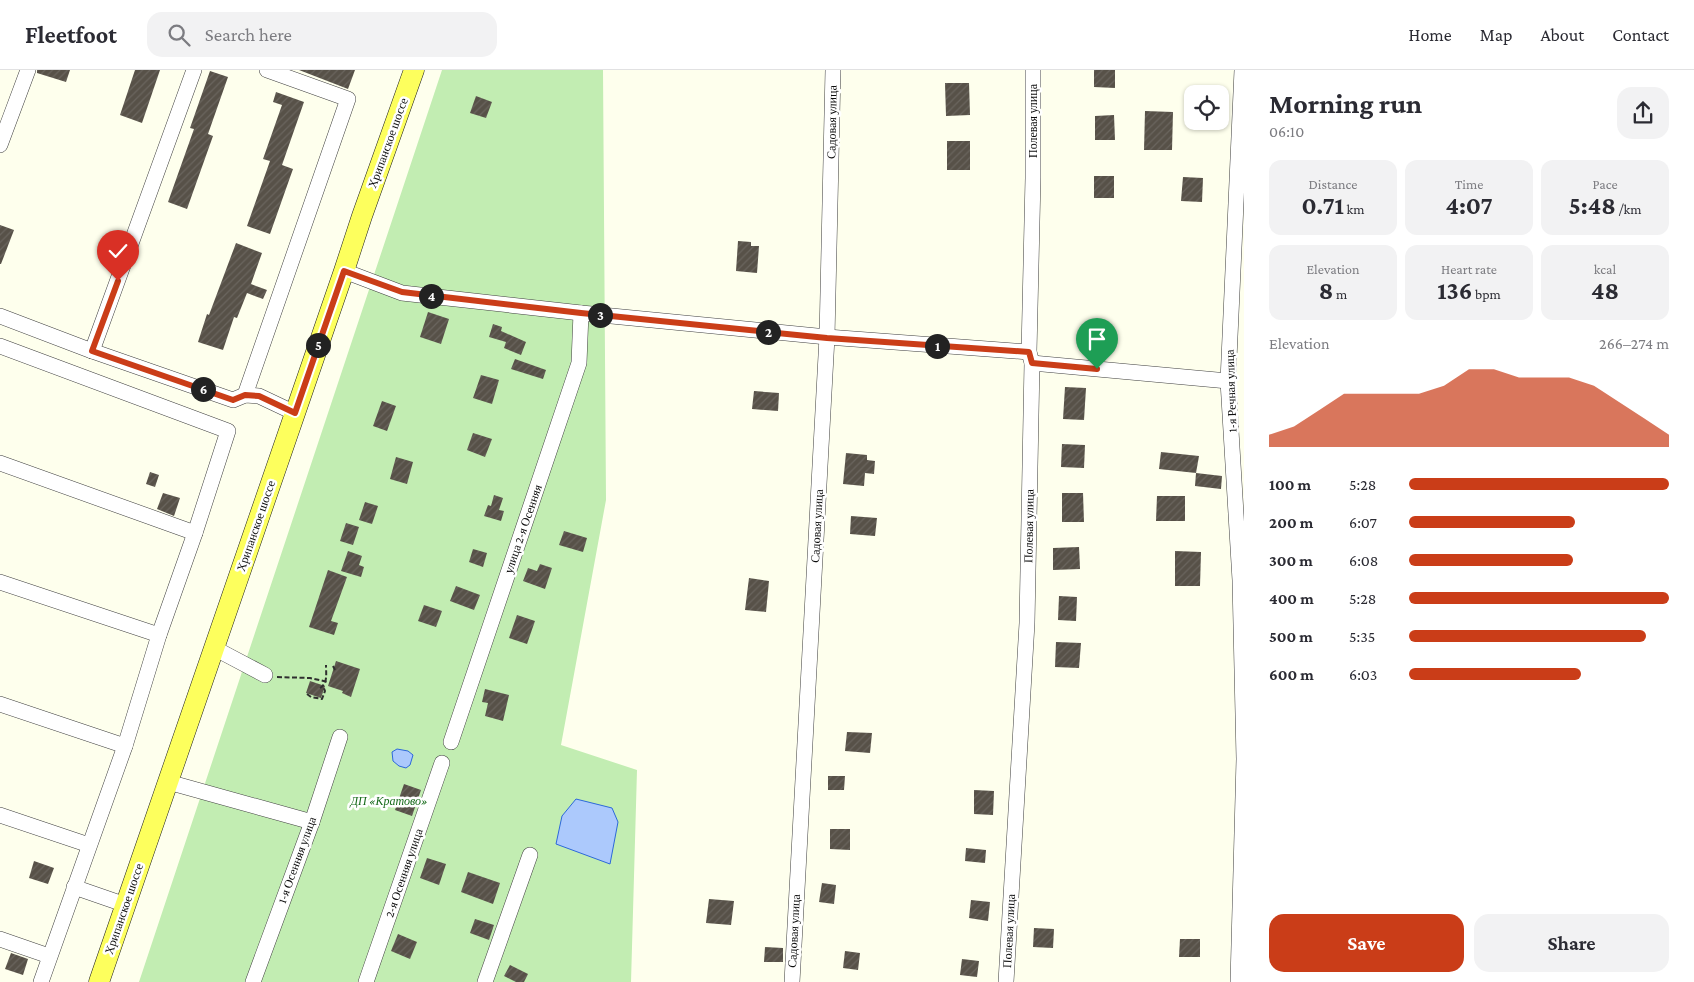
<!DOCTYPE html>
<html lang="en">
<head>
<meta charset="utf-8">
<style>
	:root { --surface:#fff; --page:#f2f2f3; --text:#2b2b33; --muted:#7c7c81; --line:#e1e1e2; --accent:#ca3d18 }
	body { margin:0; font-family:"Crimson Pro",serif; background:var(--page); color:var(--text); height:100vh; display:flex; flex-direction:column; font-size:19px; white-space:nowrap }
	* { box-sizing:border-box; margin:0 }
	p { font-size:16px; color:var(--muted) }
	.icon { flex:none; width:28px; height:28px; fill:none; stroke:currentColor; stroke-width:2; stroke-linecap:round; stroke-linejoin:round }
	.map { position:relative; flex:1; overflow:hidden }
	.side { display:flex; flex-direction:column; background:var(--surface); width:450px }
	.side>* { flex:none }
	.controls { position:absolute; left:1184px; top:15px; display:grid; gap:10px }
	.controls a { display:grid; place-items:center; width:45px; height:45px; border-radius:10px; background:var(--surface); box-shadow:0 1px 4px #0004; font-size:25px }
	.pin { position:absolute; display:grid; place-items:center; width:42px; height:42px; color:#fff; margin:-51px -21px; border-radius:50% 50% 50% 0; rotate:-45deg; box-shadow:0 0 5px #0007 }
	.pin .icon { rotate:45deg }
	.km { position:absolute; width:25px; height:25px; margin:-12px; border-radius:50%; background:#222; color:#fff; font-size:14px; line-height:25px; text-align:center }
	.round { display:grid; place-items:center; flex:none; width:52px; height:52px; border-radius:15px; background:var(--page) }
	.headline { display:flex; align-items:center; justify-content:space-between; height:85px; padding:0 25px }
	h1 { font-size:28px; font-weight:700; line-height:38px }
	.stats { display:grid; grid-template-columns:repeat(3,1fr); gap:8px; height:85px; padding:5px 25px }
	.stats div { display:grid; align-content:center; border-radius:12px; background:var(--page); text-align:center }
	.stats b { font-size:25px; font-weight:700 }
	.stats small { font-size:14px; font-weight:400 }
	.stats p { font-size:14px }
	.chart { height:140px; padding:10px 25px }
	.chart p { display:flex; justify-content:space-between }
	.chart svg { width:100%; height:90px; margin-top:5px; fill:var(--accent); opacity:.7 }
	.action { display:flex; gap:10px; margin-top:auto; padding:10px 25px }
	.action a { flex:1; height:58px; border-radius:15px; background:var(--accent); color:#fff; font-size:20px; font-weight:700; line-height:58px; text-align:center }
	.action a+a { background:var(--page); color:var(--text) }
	ul { padding:0 25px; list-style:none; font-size:16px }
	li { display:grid; grid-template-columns:80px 60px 1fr; align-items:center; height:38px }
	li i { height:12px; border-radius:6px; background:var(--accent) }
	header { display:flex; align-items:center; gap:30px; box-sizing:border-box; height:70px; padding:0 25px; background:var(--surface); border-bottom:1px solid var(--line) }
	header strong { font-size:24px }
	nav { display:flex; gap:28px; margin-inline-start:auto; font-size:18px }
	.search { width:350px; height:45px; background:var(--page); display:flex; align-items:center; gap:12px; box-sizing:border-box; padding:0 18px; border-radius:15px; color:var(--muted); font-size:19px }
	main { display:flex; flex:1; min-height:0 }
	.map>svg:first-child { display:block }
</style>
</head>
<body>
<header>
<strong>Fleetfoot</strong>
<div class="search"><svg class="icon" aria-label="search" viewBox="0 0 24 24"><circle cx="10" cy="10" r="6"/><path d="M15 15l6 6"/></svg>Search here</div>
<nav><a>Home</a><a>Map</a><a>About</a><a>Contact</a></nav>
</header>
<main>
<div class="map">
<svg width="1244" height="912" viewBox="0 0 1244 912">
	<defs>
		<pattern id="building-hatch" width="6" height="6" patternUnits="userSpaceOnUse" patternTransform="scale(1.25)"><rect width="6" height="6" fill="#575148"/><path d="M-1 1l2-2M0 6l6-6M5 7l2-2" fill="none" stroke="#6a655e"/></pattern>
	</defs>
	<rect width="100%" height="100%" fill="#feffed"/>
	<polygon fill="#c2edb2" points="442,0 603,0 606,430 561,675 637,700 631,912 139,912"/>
	<g fill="#acc9fc" stroke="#2c68da">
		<polygon points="397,679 408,681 413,685 410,695 406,698 399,696 393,691 392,682"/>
		<polygon points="576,729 612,738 618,752 610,794 556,774 562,746"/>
	</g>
	<g fill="url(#building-hatch)">
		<polygon points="37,0 70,0 66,12 37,3"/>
		<polygon points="135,0 160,0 142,53 120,45"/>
		<polygon points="299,0 355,0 348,19"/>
		<polygon points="1094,0 1115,0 1115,18 1094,17"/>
		<polygon points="210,1 228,7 208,64 213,66 187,139 168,132 194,59 190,58"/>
		<polygon points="945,13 969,13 970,45 946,46"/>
		<polygon points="276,22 304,32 282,95 293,99 270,164 247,156 270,91 263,89 282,35 273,32"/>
		<polygon points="476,26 492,32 486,48 470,43"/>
		<polygon points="1145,41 1173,42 1172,80 1144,80"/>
		<polygon points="1114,45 1115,70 1095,70 1095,46"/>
		<rect x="947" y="71" width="23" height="29"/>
		<rect x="1094" y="106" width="20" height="22"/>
		<polygon points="1183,107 1203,108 1202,132 1181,131"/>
		<polygon points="0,155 14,160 1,194 0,194"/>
		<polygon points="738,171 751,172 751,176 759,176 757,203 736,201"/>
		<polygon points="236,173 262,183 251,214 267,220 263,229 247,223 237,248 234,247 223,280 198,272 207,244 209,245"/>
		<polygon points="428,242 449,249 441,274 420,267"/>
		<polygon points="493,254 502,257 501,261 526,272 521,285 504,278 506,272 489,267"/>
		<polygon points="515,289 546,300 543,309 511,299"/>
		<polygon points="481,305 499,310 492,334 473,328"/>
		<polygon points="1065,317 1086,318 1084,350 1063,349"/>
		<polygon points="754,321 779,323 778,341 752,339"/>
		<polygon points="382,331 396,336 387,361 373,356"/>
		<polygon points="473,363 492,369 485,387 467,380"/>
		<polygon points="1062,374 1085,375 1084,398 1061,397"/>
		<polygon points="1161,382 1199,386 1196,403 1159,399"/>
		<polygon points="846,383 867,385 867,390 875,391 874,404 865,403 864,416 843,414"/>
		<polygon points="396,387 413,392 407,414 390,409"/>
		<polygon points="150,402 159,405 155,417 146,414"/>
		<polygon points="1196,403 1222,406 1221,419 1195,416"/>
		<polygon points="163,423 180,428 174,446 157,439"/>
		<polygon points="1062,423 1083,423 1084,452 1062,452"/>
		<polygon points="494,425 503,428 499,440 504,441 501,451 484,446 488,435 491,436"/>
		<polygon points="1157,426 1185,426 1185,451 1156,451"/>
		<polygon points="365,432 378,436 372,454 359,450"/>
		<polygon points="851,446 877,448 875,466 850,464"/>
		<polygon points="346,453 359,457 353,475 340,471"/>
		<polygon points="564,461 587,468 583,482 559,475"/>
		<polygon points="1079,477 1080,499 1053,500 1053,478"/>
		<polygon points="473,479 487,483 483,497 469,492"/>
		<polygon points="348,481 362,486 359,495 364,497 361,507 341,501"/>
		<polygon points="1175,481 1201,482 1200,516 1175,516"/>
		<polygon points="540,494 552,498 545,519 523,511 528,498 537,501"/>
		<polygon points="328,500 347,507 331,551 338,553 334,565 309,557"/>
		<polygon points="749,508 769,511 766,542 745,540"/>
		<polygon points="456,516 480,525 474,540 450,531"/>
		<polygon points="1059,526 1077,527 1076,551 1058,550"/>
		<polygon points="424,535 442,541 436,557 418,551"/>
		<polygon points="517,545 535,551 527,574 509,568"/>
		<polygon points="1056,572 1081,573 1079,598 1055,597"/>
		<polygon points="336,591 360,599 351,627 342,623 343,621 328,616"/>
		<polygon points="310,611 325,616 321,628 306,623"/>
		<polygon points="485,619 509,625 503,651 485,646 488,633 482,632"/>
		<polygon points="847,662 872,663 870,683 845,681"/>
		<polygon points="828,706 845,706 844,720 828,720"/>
		<polygon points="404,714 421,720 412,746 395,740"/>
		<polygon points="974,720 994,721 993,745 974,744"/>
		<polygon points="830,759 850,759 850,780 830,779"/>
		<polygon points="966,778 986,780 985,793 965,791"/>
		<polygon points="427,788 446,794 439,815 420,808"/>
		<polygon points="34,791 54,798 48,814 29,808"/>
		<polygon points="468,802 500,813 493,834 461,822"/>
		<polygon points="822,813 836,815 834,834 819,832"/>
		<polygon points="709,829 734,831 731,855 706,853"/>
		<polygon points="971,830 990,832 988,851 969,848"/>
		<polygon points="475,849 494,855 489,870 470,863"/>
		<polygon points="1034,858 1054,859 1053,878 1033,877"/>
		<polygon points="398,864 417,872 410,889 391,881"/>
		<polygon points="1180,869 1200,869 1200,887 1179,887"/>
		<polygon points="765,877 783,878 783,892 764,892"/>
		<polygon points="845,881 860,883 858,900 843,898"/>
		<polygon points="11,883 28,889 23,905 5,899"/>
		<polygon points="962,889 979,891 977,907 960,905"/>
		<polygon points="510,895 528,904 524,912 516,912 504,906"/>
	</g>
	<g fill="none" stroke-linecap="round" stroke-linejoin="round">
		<defs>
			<g id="minor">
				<polyline points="0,75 28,0"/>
				<polyline points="344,201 402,223 581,243 827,267 1029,282"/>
				<polyline points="0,246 92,281 233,330 245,325 259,326 295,343"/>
				<polyline points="0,276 228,361 195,463 159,565 125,676 41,912"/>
				<polyline points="92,281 194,0"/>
				<polyline points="1032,293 1228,311"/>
				<polyline points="245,325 348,29 267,0"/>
				<polyline points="0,393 195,463"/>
				<polyline points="0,512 159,565"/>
				<polyline points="214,578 265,605"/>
				<polyline points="0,634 125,676"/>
				<polyline points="451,672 579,293 581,243"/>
				<polyline points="168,712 312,752"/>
				<polyline points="0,745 89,775"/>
				<polyline points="74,817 126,835"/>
				<polyline points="0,869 49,886"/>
				<polyline points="253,912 312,752 340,667"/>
				<polyline points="366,912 442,693"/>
				<polyline points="485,912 530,785"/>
				<polyline points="792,912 827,267 833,0"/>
				<polyline points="1006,912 1027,553 1032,293 1029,282 1033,108 1033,0"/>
				<polyline points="1238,912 1244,689 1240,510 1228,311 1242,0"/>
			</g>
			<polyline id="major" points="99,912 344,201 362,146 414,0"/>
		</defs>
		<use href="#minor" stroke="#404040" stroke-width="16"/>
		<use href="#major" stroke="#1e1e1e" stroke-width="21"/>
		<g stroke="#2f2f2f" stroke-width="2" stroke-dasharray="5 2.5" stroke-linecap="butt">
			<polyline points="333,596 335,600"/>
			<polyline points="277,607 310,608 328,612"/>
			<path d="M320,618c8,-5 6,-14 6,-23"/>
			<polyline points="307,624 311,627 322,629 325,621 323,616"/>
		</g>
		<use href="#minor" stroke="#fff" stroke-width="15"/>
		<use href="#major" stroke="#fdff5d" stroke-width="20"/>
	</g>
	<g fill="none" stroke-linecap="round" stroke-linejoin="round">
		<defs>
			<polyline id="route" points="118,211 92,281 233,330 245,325 259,326 295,343 344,201 402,222 581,243 827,268 1029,282 1032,293 1097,299"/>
		</defs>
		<use href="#route" stroke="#fff" stroke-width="10"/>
		<use href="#route" stroke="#ca3d18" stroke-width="6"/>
	</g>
	<g text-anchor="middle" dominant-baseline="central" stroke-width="5" stroke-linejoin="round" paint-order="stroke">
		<g font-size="12" fill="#0d0d0d" stroke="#fff">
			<text transform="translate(1033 51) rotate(-90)">Полевая улица</text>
			<text transform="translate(832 52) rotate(-89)">Садовая улица</text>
			<text transform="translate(388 73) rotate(-70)">Хрипанское шоссе</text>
			<text transform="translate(1231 321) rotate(-92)">1-я Речная улица</text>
			<text transform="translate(256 456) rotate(-71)">Хрипанское шоссе</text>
			<text transform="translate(817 456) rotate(-87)">Садовая улица</text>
			<text transform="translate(1029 456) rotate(-89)">Полевая улица</text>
			<text transform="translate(523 459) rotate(-71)">улица 2-я Осенняя</text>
			<text transform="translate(297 790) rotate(-70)">1-я Осенняя улица</text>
			<text transform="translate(404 803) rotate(-71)">2-я Осенняя улица</text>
			<text transform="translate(124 839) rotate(-71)">Хрипанское шоссе</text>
			<text transform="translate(794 861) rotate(-87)">Садовая улица</text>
			<text transform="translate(1009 861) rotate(-87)">Полевая улица</text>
		</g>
		<g font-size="12" font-style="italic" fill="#176b1b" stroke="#fff">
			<text x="389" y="731">ДП «Кратово»</text>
		</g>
	</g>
</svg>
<div class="controls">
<a><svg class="icon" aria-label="locate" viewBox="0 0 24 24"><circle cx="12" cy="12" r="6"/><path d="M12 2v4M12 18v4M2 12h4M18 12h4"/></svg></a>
</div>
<div class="pin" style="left:1097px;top:299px;background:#1e9e55"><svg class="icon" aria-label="arrive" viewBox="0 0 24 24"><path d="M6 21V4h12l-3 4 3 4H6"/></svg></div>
<div class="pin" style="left:118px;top:211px;background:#d93025"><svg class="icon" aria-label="check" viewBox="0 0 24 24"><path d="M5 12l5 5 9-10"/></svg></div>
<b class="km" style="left:937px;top:276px">1</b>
<b class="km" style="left:768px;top:262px">2</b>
<b class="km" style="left:600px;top:245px">3</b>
<b class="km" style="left:431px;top:226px">4</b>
<b class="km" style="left:318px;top:275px">5</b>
<b class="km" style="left:203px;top:319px">6</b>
</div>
<section class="side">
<div class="headline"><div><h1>Morning run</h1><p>06:10</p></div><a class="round"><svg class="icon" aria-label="share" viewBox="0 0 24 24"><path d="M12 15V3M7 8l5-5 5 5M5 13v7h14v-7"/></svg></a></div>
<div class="stats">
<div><p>Distance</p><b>0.71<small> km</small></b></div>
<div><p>Time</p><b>4:07</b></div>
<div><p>Pace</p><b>5:48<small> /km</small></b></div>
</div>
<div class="stats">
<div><p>Elevation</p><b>8<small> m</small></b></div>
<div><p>Heart rate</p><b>136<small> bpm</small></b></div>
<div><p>kcal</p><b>48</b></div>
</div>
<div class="chart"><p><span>Elevation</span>266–274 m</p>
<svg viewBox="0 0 160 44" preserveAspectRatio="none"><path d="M0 44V38L10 34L20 26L30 18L40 18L50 18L60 18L70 14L80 6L90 6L100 10L110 10L120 10L130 14L140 22L150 30L160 38V44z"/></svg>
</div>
<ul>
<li><b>100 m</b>5:28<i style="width:100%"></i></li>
<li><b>200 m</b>6:07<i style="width:64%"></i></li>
<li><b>300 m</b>6:08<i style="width:63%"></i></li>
<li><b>400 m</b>5:28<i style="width:100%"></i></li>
<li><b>500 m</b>5:35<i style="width:91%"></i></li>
<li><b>600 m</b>6:03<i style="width:66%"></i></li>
</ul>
<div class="action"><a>Save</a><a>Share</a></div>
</section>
</main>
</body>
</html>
